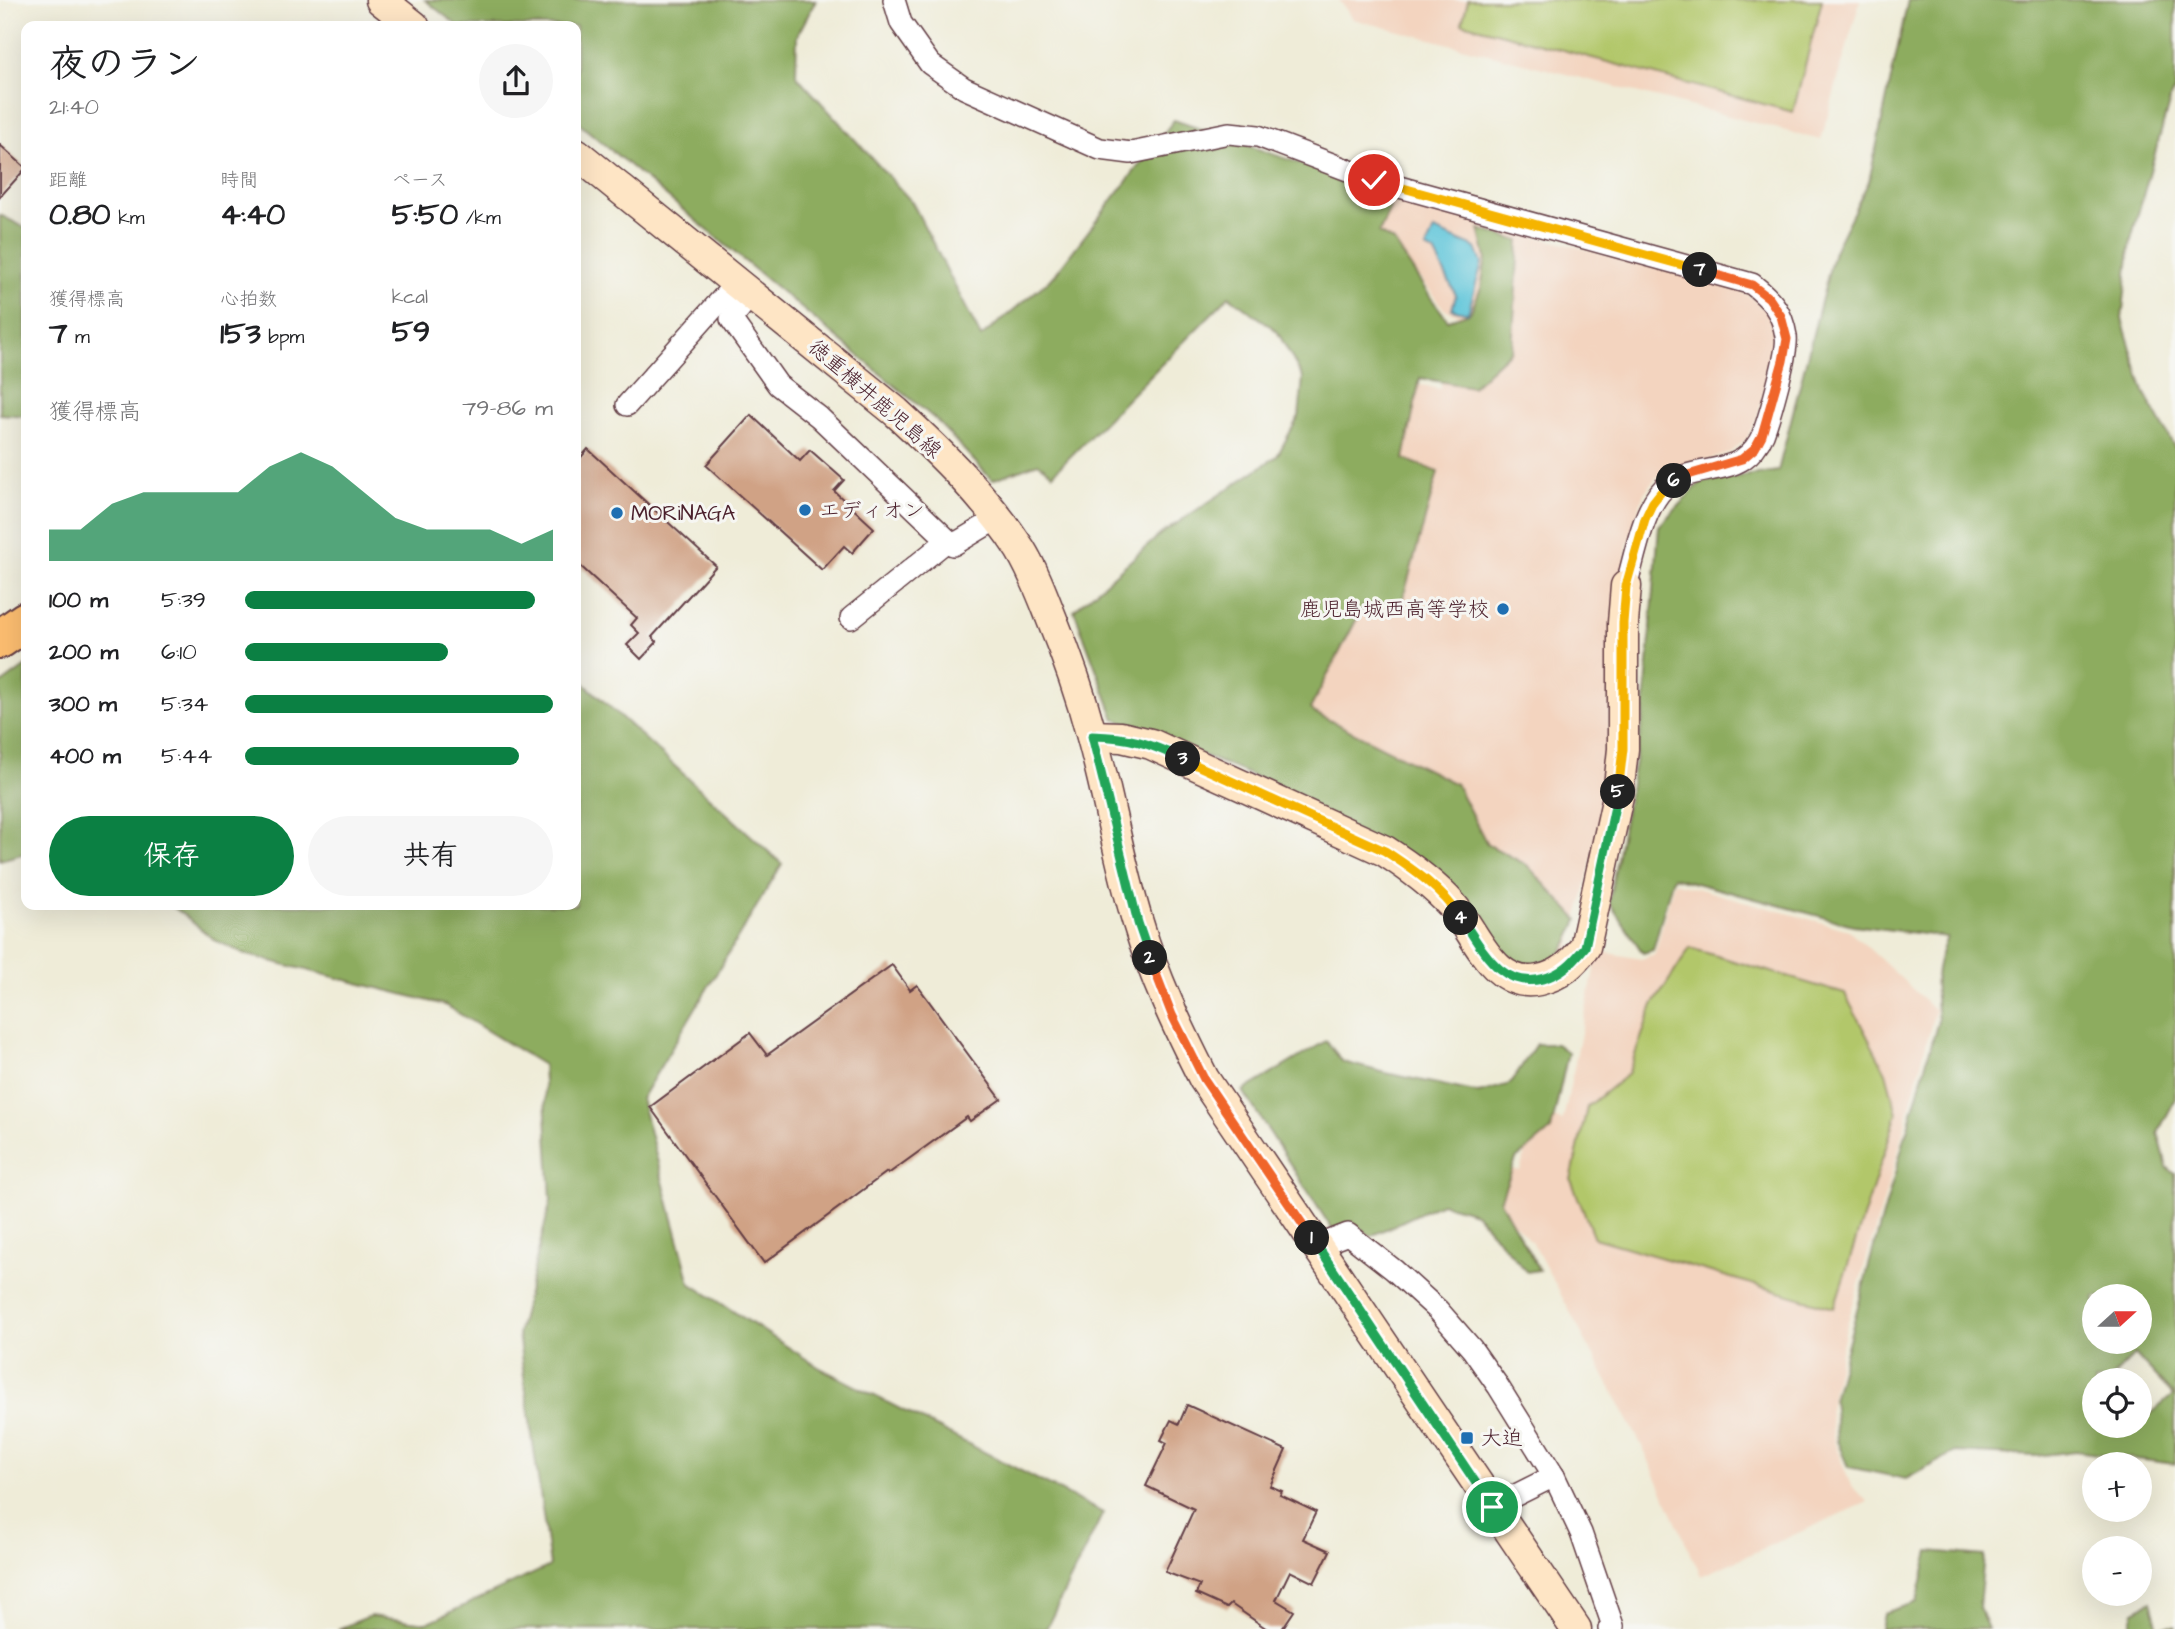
<!DOCTYPE html>
<html lang="ja">
<head>
<meta charset="utf-8">
<style>
	:root { --surface:#fff; --page:#f6f6f6; --text:#202124; --muted:#757577; --accent:#0b8043 }
	body { margin:0; font-family:"Architects Daughter","Klee One",sans-serif; background:var(--page); color:var(--text); height:100vh; display:flex; flex-direction:column; font-size:26px; white-space:nowrap }
	* { box-sizing:border-box; margin:0 }
	p { font-size:23px; color:var(--muted) }
	.icon { flex:none; width:38px; height:38px; fill:none; stroke:currentColor; stroke-width:2; stroke-linecap:round; stroke-linejoin:round }
	.map { position:relative; flex:1; overflow:hidden }
	.panel { position:absolute; left:21px; top:21px; width:560px; height:889px; display:flex; flex-direction:column; background:var(--surface); border-radius:14px; box-shadow:0 7px 28px #0002 }
	.panel>* { flex:none }
	.needle { width:46px; rotate:69deg }
	.buttons { position:absolute; left:2082px; top:1284px; display:grid; gap:14px }
	.buttons a { display:grid; place-items:center; width:70px; height:70px; border-radius:50%; background:var(--surface); box-shadow:0 7px 28px #0002; font-size:35px }
	.pin { position:absolute; display:grid; place-items:center; width:60px; height:60px; color:#fff; margin:-30px; border:4px solid #fff; border-radius:50%; box-shadow:0 2px 7px #0007 }
	.km { position:absolute; width:35px; height:35px; margin:-18px; border-radius:50%; background:#222; color:#fff; font-size:19px; line-height:35px; text-align:center }
	.round { display:grid; place-items:center; flex:none; width:74px; height:74px; border-radius:37px; background:var(--page) }
	.summary { display:flex; align-items:center; justify-content:space-between; height:119px; padding:0 28px }
	h1 { font-size:38px; font-weight:800; line-height:52px }
	.figures { display:grid; grid-template-columns:repeat(3,1fr); gap:10px; height:119px; padding:7px 28px }
	.figures div { display:grid; align-content:center }
	.figures b { font-size:30px; font-weight:800 }
	.figures small { font-size:19px; font-weight:400 }
	.figures p { font-size:19px }
	.chart { height:196px; padding:14px 28px }
	.chart p { display:flex; justify-content:space-between }
	.chart svg { width:100%; height:126px; margin-top:7px; fill:var(--accent); opacity:.7 }
	.action { display:flex; gap:14px; margin-top:auto; padding:14px 28px }
	.action a { flex:1; height:80px; border-radius:42px; background:var(--accent); color:#fff; font-size:28px; font-weight:800; line-height:80px; text-align:center }
	.action a+a { background:var(--page); color:var(--text) }
	ul { padding:0 28px; list-style:none; font-size:23px }
	li { display:grid; grid-template-columns:112px 84px 1fr; align-items:center; height:52px }
	li i { height:18px; border-radius:9px; background:var(--accent) }
	.map>svg:first-child { display:block }
</style>
</head>
<body>
<div class="map">
<svg width="2175" height="1629" viewBox="0 0 2175 1629">
	<rect width="100%" height="100%" fill="#f6f6f2"/>
	<filter id="ink" filterUnits="userSpaceOnUse"><feTurbulence type="fractalNoise" baseFrequency=".0143" numOctaves="2"/><feDisplacementMap in="SourceGraphic" scale="14" xChannelSelector="R" yChannelSelector="G"/><feConvolveMatrix kernelMatrix="1 2 1 2 8 2 1 2 1" color-interpolation-filters="sRGB"/></filter>
	<filter id="wash" filterUnits="userSpaceOnUse"><feTurbulence type="fractalNoise" baseFrequency=".00686" numOctaves="4" result="noise"/><feDisplacementMap in="SourceGraphic" scale="28" xChannelSelector="R" yChannelSelector="G"/><feGaussianBlur stdDeviation="1.57" result="paint"/><feColorMatrix in="noise" values="0 0 0 0 0 0 0 0 0 0 0 0 0 0 0 0 0 1.4 0 .05"/><feComposite in="paint" operator="in"/></filter>
	<g filter="url(#wash)">
		<rect width="100%" height="100%" fill="#efecd8"/>
		<g fill="#f3d4bf">
			<polygon points="1339,0 1860,0 1821,140 1353,19"/>
			<polygon points="1375,195 1732,287 1751,297 1769,314 1775,331 1775,350 1756,420 1747,438 1731,452 1711,459 1670,467 1656,478 1644,493 1627,546 1609,727 1606,793 1582,902 1568,951 1555,963 1520,968 1503,957 1465,904 1270,785 1406,382 1440,389 1447,361 1471,320 1444,309 1410,265 1384,262 1362,233"/>
			<polygon points="1674,882 1849,930 1935,1010 1899,1148 1845,1332 1829,1408 1834,1442 1851,1486 1868,1502 1701,1576 1641,1444 1533,1243 1505,1214 1449,1169 1503,1167 1520,1171 1536,1113 1563,1121 1598,951 1641,959 1655,954"/>
		</g>
		<g fill="#b2c76b" stroke="#7e734b" stroke-width="2">
			<polygon points="1468,0 1822,0 1793,112 1462,23"/>
			<polygon points="1690,948 1845,994 1886,1072 1897,1113 1834,1308 1594,1238 1571,1180 1587,1107 1628,1074 1653,1005"/>
		</g>
		<g fill="#8dac5f" stroke="#6c6645" stroke-width="2" fill-rule="evenodd">
			<polygon points="425,0 816,0 797,36 796,75 912,202 981,337 1053,277 1174,120 1374,189 1390,208 1379,233 1394,242 1431,298 1448,320 1470,313 1481,288 1486,258 1479,229 1519,241 1512,350 1472,387 1420,378 1404,459 1438,472 1402,602 1364,605 1310,709 1315,713 1456,784 1487,844 1527,865 1578,920 1569,940 1561,953 1550,962 1538,966 1528,965 1514,960 1501,949 1472,909 1263,780 1115,719 1074,610 1161,534 1277,456 1299,416 1303,378 1277,331 1229,296 1053,474 1038,463 992,480 936,420 576,121 576,26 458,26"/>
			<path d="M1908,0h267v91l-4,5 -40,143 -9,80 22,73 31,56v652l-17,32 9,35 8,7v290l-100,-13 -39,5 -81,-4 -49,27 -58,-12 -11,-26 -4,-42 39,-145 66,-233c-4,-37 -5,-49 9,-84l-94,-12 -180,-48 -20,73 -10,3 -34,-51 35,-189 15,-187 42,-44 77,-11 56,-220 35,-70zM2095,1297h45v45h-45zM2135,1354l38,41 -33,28v3h-3l-5,4 -4,-4h-33v-45h13z"/>
			<polygon points="0,215 26,228 26,416 0,414"/>
			<polygon points="26,666 26,853 0,860 0,685"/>
			<polygon points="576,676 782,864 641,1099 690,1283 820,1368 1103,1513 1046,1629 338,1629 370,1616 427,1623 550,1566 518,1333 551,1200 543,1065 445,1005 247,955 216,941 171,905 576,905"/>
			<polygon points="1326,1041 1343,1062 1386,1073 1479,1093 1510,1084 1536,1044 1556,1044 1568,1053 1551,1130 1516,1159 1500,1201 1539,1270 1527,1272 1475,1213 1441,1203 1371,1236 1352,1222 1332,1229 1243,1091"/>
			<polygon points="1929,1551 1984,1556 1979,1607 1988,1629 1881,1629 1884,1613 1917,1602"/>
			<polygon points="2151,1602 2158,1627 2175,1626 2175,1629 2129,1629 2134,1611"/>
		</g>
		<polygon fill="#5cc4d9" stroke="#537282" stroke-width="2" points="1434,230 1476,248 1482,263 1468,313 1452,309 1456,295 1434,252 1426,248"/>
		<g id="blocks">
			<g fill="#d0a285">
				<polygon points="0,145 26,168 0,197"/>
				<polygon points="751,415 800,461 810,450 844,480 834,491 874,528 852,553 844,546 822,570 706,465"/>
				<polygon points="588,449 716,566 652,637 657,642 641,659 627,645 639,633 631,625 637,618 576,562 576,463"/>
				<polygon points="892,965 910,990 917,985 1001,1099 970,1121 967,1117 888,1174 887,1172 764,1263 650,1107 750,1033 767,1055"/>
				<polygon points="1187,1405 1286,1450 1270,1486 1282,1491 1280,1495 1316,1512 1303,1539 1330,1551 1314,1583 1290,1571 1276,1600 1294,1611 1282,1629 1267,1629 1231,1604 1227,1608 1196,1594 1200,1585 1165,1572 1194,1509 1146,1486 1167,1443 1161,1440 1171,1420 1179,1424"/>
			</g>
		</g>
	</g>
	<g filter="url(#ink)">
		<use href="#blocks" fill-opacity="0" stroke="#633e45" stroke-width="2"/>
		<g fill="none" stroke-linecap="round" stroke-linejoin="round">
			<defs>
				<g id="street">
					<path d="M894,0l7,23 29,41 34,24 136,61 31,4 98,-20 29,3 116,44 378,104c19,15 30,27 34,52 3,14 -17,82 -23,98 -4,9 -11,19 -20,25 -23,15 -58,8 -79,29 -22,22 -29,69 -38,98"/>
					<polyline points="751,295 731,319 778,385 819,417 953,545 998,518"/>
					<polyline points="627,405 736,283"/>
					<polyline points="851,618 948,540"/>
					<polyline points="1317,1246 1348,1234 1394,1270 1438,1310 1472,1349 1498,1386 1554,1476 1581,1533 1613,1626 1609,1629"/>
					<polyline points="1492,1507 1554,1476"/>
				</g>
				<g id="secondary">
					<polyline points="381,0 414,26"/>
					<path d="M576,153l320,259c45,41 90,85 124,137 13,21 22,45 31,68 16,39 30,79 41,120 17,61 27,125 46,186 16,54 40,105 66,156l372,550"/>
					<path d="M1092,736l29,1 30,7 234,107c25,16 47,32 67,54 24,27 41,85 87,75 22,-5 33,-16 46,-33l33,-151 5,-47v-126l3,-37"/>
				</g>
				<polyline id="highway" points="0,639 26,621"/>
			</defs>
			<use href="#street" stroke="#633e45" stroke-width="24"/>
			<use href="#secondary" stroke="#633e45" stroke-width="33"/>
			<use href="#highway" stroke="#633e45" stroke-width="42"/>
			<use href="#street" stroke="#fff" stroke-width="21"/>
			<use href="#secondary" stroke="#fee5c5" stroke-width="30"/>
			<use href="#highway" stroke="#fcbd6f" stroke-width="38"/>
		</g>
	</g>
	<g fill="none" stroke-linecap="round" stroke-linejoin="round" filter="url(#ink)">
		<defs>
			<polyline id="split-1" points="1312,1238 1492,1507"/>
			<polyline id="split-2" points="1150,958 1172,1015 1204,1079 1312,1238"/>
			<path id="split-3" d="M1150,958l-12,-35 -46,-187c39,1 56,7 91,23"/>
			<path id="split-4" d="M1183,759l202,92c29,19 57,38 76,67"/>
			<path id="split-5" d="M1461,918c21,30 39,71 81,61 20,-5 31,-17 43,-32l33,-155"/>
			<polyline id="split-6" points="1618,792 1623,749 1623,623 1626,586 1645,519 1653,502 1665,487 1674,481"/>
			<polyline id="split-7" points="1674,481 1678,478 1742,459 1755,448 1762,435 1783,361 1787,339 1781,316 1769,298 1752,285 1700,270"/>
			<polyline id="split-8" points="1374,180 1700,270"/>
		</defs>
		<use href="#split-1" stroke="#fff" stroke-width="14"/>
		<use href="#split-2" stroke="#fff" stroke-width="14"/>
		<use href="#split-3" stroke="#fff" stroke-width="14"/>
		<use href="#split-4" stroke="#fff" stroke-width="14"/>
		<use href="#split-5" stroke="#fff" stroke-width="14"/>
		<use href="#split-6" stroke="#fff" stroke-width="14"/>
		<use href="#split-7" stroke="#fff" stroke-width="14"/>
		<use href="#split-8" stroke="#fff" stroke-width="14"/>
		<use href="#split-1" stroke="#22a559" stroke-width="9"/>
		<use href="#split-2" stroke="#f0652b" stroke-width="9"/>
		<use href="#split-3" stroke="#22a559" stroke-width="9"/>
		<use href="#split-4" stroke="#f5b400" stroke-width="9"/>
		<use href="#split-5" stroke="#22a559" stroke-width="9"/>
		<use href="#split-6" stroke="#f5b400" stroke-width="9"/>
		<use href="#split-7" stroke="#f0652b" stroke-width="9"/>
		<use href="#split-8" stroke="#f5b400" stroke-width="9"/>
	</g>
	<g fill="#1f6fb2" stroke="#f6f6f2" stroke-width="2.5">
		<circle cx="805" cy="510" r="7"/>
		<circle cx="617" cy="513" r="7"/>
		<circle cx="1503" cy="609" r="7"/>
		<rect x="1460" y="1431" width="14" height="14" rx="3.5"/>
	</g>
	<g text-anchor="middle" dominant-baseline="central" stroke-width="6" stroke-linejoin="round" paint-order="stroke">
		<g font-size="21" fill="#4a1f2b" stroke="#f6f6f2">
			<text transform="translate(875 399) rotate(41)">徳重横井鹿児島線</text>
		</g>
		<g font-size="21" fill="#4a1f2b" stroke="#f6f6f2" text-anchor="start">
			<text x="819" y="510">エディオン</text>
			<text x="631" y="513">MORiNAGA</text>
			<text x="1489" y="609" text-anchor="end">鹿児島城西高等学校</text>
			<text x="1481" y="1438">大迫</text>
		</g>
	</g>
</svg>
<div class="buttons">
<a><svg class="needle" viewBox="-14 -14 28 28"><path d="M0-13l5 13h-10z" fill="#e53935"/><path d="M0 13l5-13h-10z" fill="#757577"/></svg></a>
<a><svg class="icon" aria-label="locate" viewBox="0 0 24 24"><circle cx="12" cy="12" r="6"/><path d="M12 2v4M12 18v4M2 12h4M18 12h4"/></svg></a>
<a>+</a>
<a>−</a>
</div>
<div class="pin" style="left:1492px;top:1507px;background:#1e9e55"><svg class="icon" aria-label="arrive" viewBox="0 0 24 24"><path d="M6 21V4h12l-3 4 3 4H6"/></svg></div>
<div class="pin" style="left:1374px;top:180px;background:#d93025"><svg class="icon" aria-label="check" viewBox="0 0 24 24"><path d="M5 12l5 5 9-10"/></svg></div>
<b class="km" style="left:1312px;top:1238px">1</b>
<b class="km" style="left:1150px;top:958px">2</b>
<b class="km" style="left:1183px;top:759px">3</b>
<b class="km" style="left:1461px;top:918px">4</b>
<b class="km" style="left:1618px;top:792px">5</b>
<b class="km" style="left:1674px;top:481px">6</b>
<b class="km" style="left:1700px;top:270px">7</b>
<section class="panel">
<div class="summary"><div><h1>夜のラン</h1><p>21:40</p></div><a class="round"><svg class="icon" aria-label="share" viewBox="0 0 24 24"><path d="M12 15V3M7 8l5-5 5 5M5 13v7h14v-7"/></svg></a></div>
<div class="figures">
<div><p>距離</p><b>0.80<small> km</small></b></div>
<div><p>時間</p><b>4:40</b></div>
<div><p>ペース</p><b>5:50<small> /km</small></b></div>
</div>
<div class="figures">
<div><p>獲得標高</p><b>7<small> m</small></b></div>
<div><p>心拍数</p><b>153<small> bpm</small></b></div>
<div><p>kcal</p><b>59</b></div>
</div>
<div class="chart"><p><span>獲得標高</span>79–86 m</p>
<svg viewBox="0 0 160 44" preserveAspectRatio="none"><path d="M0 44V33L10 33L20 24L30 20L40 20L50 20L60 20L70 11L80 6L90 11L100 20L110 29L120 33L130 33L140 33L150 38L160 33V44z"/></svg>
</div>
<ul>
<li><b>100 m</b>5:39<i style="width:94%"></i></li>
<li><b>200 m</b>6:10<i style="width:66%"></i></li>
<li><b>300 m</b>5:34<i style="width:100%"></i></li>
<li><b>400 m</b>5:44<i style="width:89%"></i></li>
</ul>
<div class="action"><a>保存</a><a>共有</a></div>
</section>
</div>
</body>
</html>
